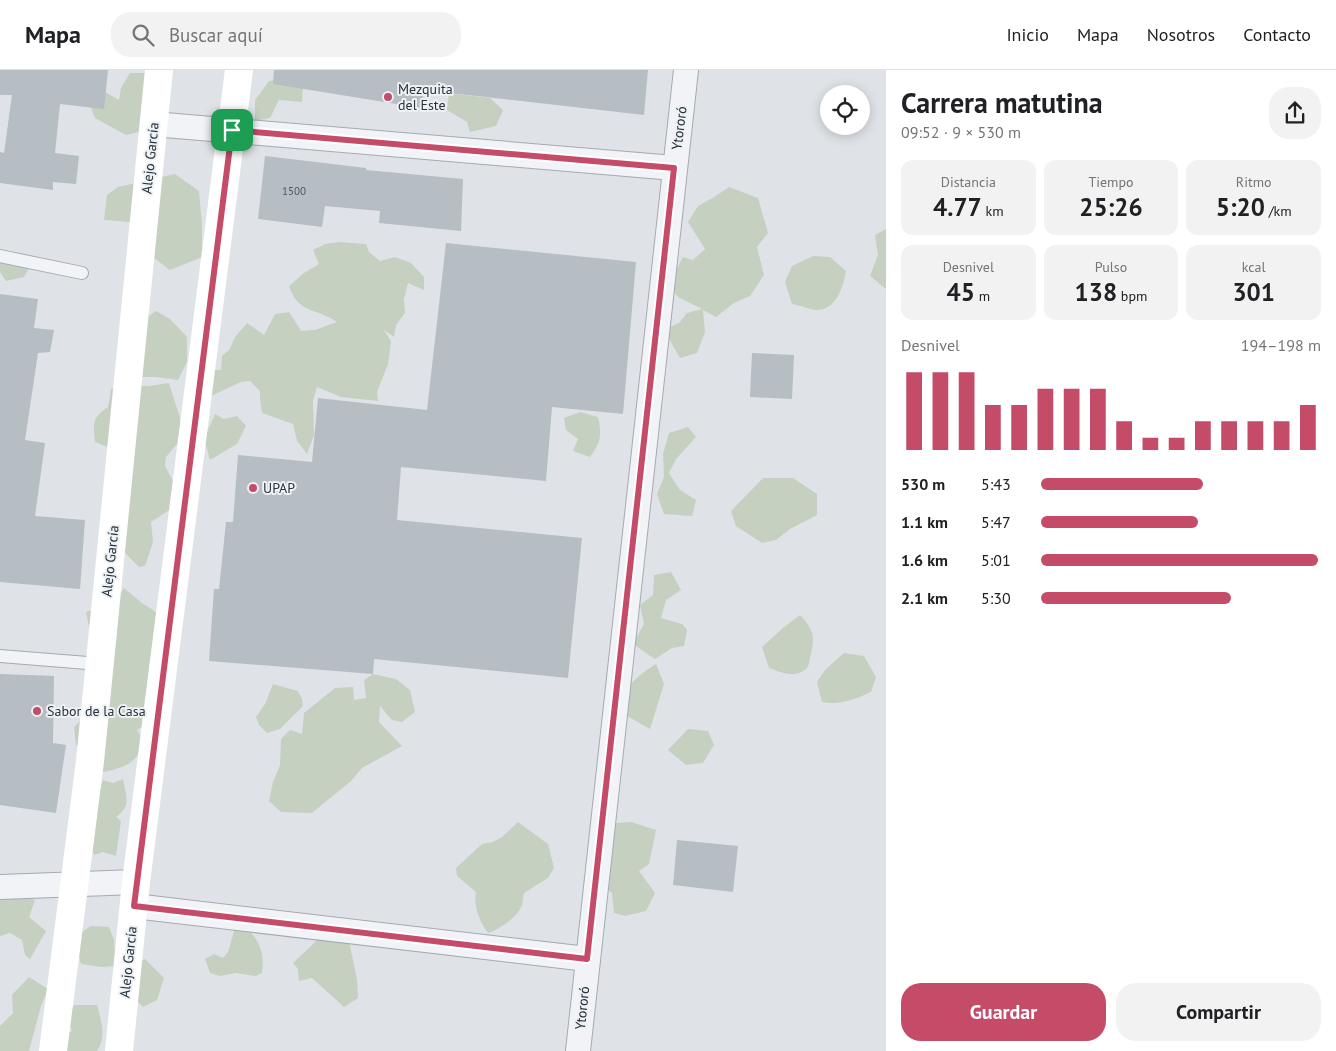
<!DOCTYPE html>
<html lang="es">
<head>
<meta charset="utf-8">
<style>
	:root { --surface:#fff; --page:#f2f2f2; --text:#202124; --muted:#757577; --line:#e0e0e0; --accent:#c44c69 }
	body { margin:0; font-family:"PT Sans",sans-serif; background:var(--page); color:var(--text); height:100vh; display:flex; flex-direction:column; font-size:19px; white-space:nowrap }
	* { box-sizing:border-box; margin:0 }
	p { font-size:16px; color:var(--muted) }
	.icon { flex:none; width:28px; height:28px; fill:none; stroke:currentColor; stroke-width:2; stroke-linecap:round; stroke-linejoin:round }
	.map { position:relative; flex:1; overflow:hidden }
	.panel { display:flex; flex-direction:column; background:var(--surface); width:450px }
	.panel>* { flex:none }
	.controls { position:absolute; left:820px; top:15px; display:grid; gap:10px }
	.controls a { display:grid; place-items:center; width:50px; height:50px; border-radius:50%; background:var(--surface); box-shadow:0 2px 12px #0003; font-size:25px }
	.pin { position:absolute; display:grid; place-items:center; width:42px; height:42px; color:#fff; margin:-21px; border-radius:10px; box-shadow:0 2px 8px #0006 }
	.round { display:grid; place-items:center; flex:none; width:52px; height:52px; border-radius:20px; background:var(--page) }
	.summary { display:flex; align-items:center; justify-content:space-between; height:85px; padding:0 15px }
	h1 { font-size:28px; font-weight:700; line-height:38px }
	.metrics { display:grid; grid-template-columns:repeat(3,1fr); gap:8px; height:85px; padding:5px 15px }
	.metrics div { display:grid; align-content:center; border-radius:12px; background:var(--page); text-align:center }
	.metrics b { font-size:25px; font-weight:700 }
	.metrics small { font-size:14px; font-weight:400 }
	.metrics p { font-size:14px }
	.chart { height:140px; padding:10px 15px }
	.chart p { display:flex; justify-content:space-between }
	.chart svg { width:100%; height:90px; margin-top:5px; stroke:var(--accent); stroke-width:6 }
	.cta { display:flex; gap:10px; margin-top:auto; padding:10px 15px }
	.cta a { flex:1; height:58px; border-radius:20px; background:var(--accent); color:#fff; font-size:20px; font-weight:700; line-height:58px; text-align:center }
	.cta a+a { background:var(--page); color:var(--text) }
	ul { padding:0 15px; list-style:none; font-size:16px }
	li { display:grid; grid-template-columns:80px 60px 1fr; align-items:center; height:38px }
	li i { height:12px; border-radius:6px; background:var(--accent) }
	header { display:flex; align-items:center; gap:30px; box-sizing:border-box; height:70px; padding:0 25px; background:var(--surface); border-bottom:1px solid var(--line) }
	header strong { font-size:24px }
	nav { display:flex; gap:28px; margin-inline-start:auto; font-size:18px }
	.search { width:350px; height:45px; background:var(--page); display:flex; align-items:center; gap:12px; box-sizing:border-box; padding:0 18px; border-radius:20px; color:var(--muted); font-size:19px }
	main { display:flex; flex:1; min-height:0 }
	.map>svg:first-child { display:block }
</style>
</head>
<body>
<header>
<strong>Mapa</strong>
<div class="search"><svg class="icon" aria-label="search" viewBox="0 0 24 24"><circle cx="10" cy="10" r="6"/><path d="M15 15l6 6"/></svg>Buscar aquí</div>
<nav><a>Inicio</a><a>Mapa</a><a>Nosotros</a><a>Contacto</a></nav>
</header>
<main>
<div class="map">
<svg width="886" height="981" viewBox="0 0 886 981">
	<rect width="100%" height="100%" fill="#dfe3e7"/>
	<g fill="#c6d0c0">
		<polygon points="130,3 151,3 146,60 126,65 95,48 85,22 91,14 119,30 121,18"/>
		<polygon points="286,8 303,11 302,32 279,30 270,48 255,51 255,30 269,11"/>
		<polygon points="449,23 490,28 503,40 496,56 470,62 467,52 447,40"/>
		<polygon points="175,104 199,121 202,155 202,187 170,200 142,179 131,152 104,150 107,125 118,117"/>
		<path d="M729,117l29,11 10,35 -11,14 7,28 -14,21 -16,7 -18,14 -13,-7 2,22 -8,21 -17,5 -12,-21v-9l11,-5 8,-10 15,-4c-7,-4 -15,-7 -22,-11 -15,-10 -3,-29 3,-41l10,3 12,-11 -17,-27 10,-16 16,-9z"/>
		<polygon points="886,159 886,219 870,206 878,185 875,165"/>
		<path d="M339,172l27,2 3,8 11,9 15,-4 16,6 13,14v13l-16,-7 -4,16 1,14 -9,12 -2,12 -10,-7 7,11 -3,23 -11,28 1,9 -37,-4 -24,-10 -4,14 1,34 -7,19 -10,-13 -4,-17 -31,-11 -2,-14v-8l-10,-10 -9,1 -30,14 -11,-26h21l1,-14 7,-6 6,-13 12,-14 17,12 11,-21 14,-2 12,19 14,-1 22,-8c-20,-14 -39,-8 -48,-36l15,-13 15,-9 -6,-14 12,-6z"/>
		<polygon points="0,181 1,186 21,183 32,193 24,207 6,211 0,202"/>
		<path d="M813,186l17,1 16,14c-3,16 -9,39 -30,39 -8,-1 -17,-5 -24,-6l-7,-22 7,-16z"/>
		<polygon points="156,241 170,249 187,267 187,292 178,310 156,307 129,307 125,263"/>
		<path d="M169,313l11,35 2,20 -16,19 -1,9 8,15 4,24 -26,17 2,20 -8,24 -6,1 -14,-14 -15,-105 -15,-6c-2,-19 -3,-24 13,-35l3,-18 16,-4 21,1z"/>
		<path d="M580,342l18,5c4,18 3,25 -8,40l-17,-6 5,-12 -12,-9 -2,-12z"/>
		<polygon points="215,344 224,349 237,346 246,356 237,374 210,390 204,369"/>
		<polygon points="688,357 696,367 676,389 669,403 680,420 696,430 692,446 664,444 657,424 664,407 663,384 669,363"/>
		<polygon points="763,408 793,408 817,424 817,445 790,459 776,470 762,473 736,456 731,441"/>
		<polygon points="671,502 681,520 666,530 661,548 682,554 687,560 684,576 672,578 655,589 633,574 644,554 640,535 653,525 654,505"/>
		<path d="M124,518l18,15 17,11v26l-9,19 -3,38 -3,10v19l-7,4 7,12c-8,22 -18,25 -40,30l-14,-11 -14,-16 -2,-18 13,-13 3,-82 -4,-20 28,-9z"/>
		<path d="M800,545c15,15 15,24 10,43 -1,5 -1,10 -7,13 -10,7 -23,1 -34,-3l-7,-21 21,-19z"/>
		<path d="M844,583l20,3 12,21 -5,15c-18,8 -29,13 -49,10l-5,-20 8,-12z"/>
		<path d="M656,594l8,20 -14,45 -35,-20c11,-22 20,-32 41,-45z"/>
		<polygon points="373,604 396,609 410,620 415,642 402,652 392,650 380,636 379,652 402,676 362,698 351,711 312,743 281,742 269,731 273,712 280,695 281,669 290,660 302,664 304,643 335,618 353,617 354,630 366,628 364,610"/>
		<polygon points="273,614 298,621 302,629 303,636 280,659 267,663 259,655 256,647 265,634"/>
		<polygon points="688,659 708,661 714,675 703,693 686,695 668,680"/>
		<path d="M123,709c3,17 9,27 -7,38l5,4 -5,35 -13,-4 -9,3 -4,-10 9,-53 4,-12 10,3z"/>
		<path d="M518,752l30,22 6,24 -6,10 -24,15c-1,4 -1,9 -2,12 -5,13 -22,24 -34,28 -8,-11 -15,-27 -12,-41l-19,-16 -1,-8 26,-24 11,-2 9,-5z"/>
		<polygon points="631,752 656,760 649,794 639,801 655,823 646,841 625,846 614,843 612,823 602,814 615,753"/>
		<polygon points="8,823 35,830 29,847 46,861 30,889 25,885 22,870 10,863 0,866 0,831"/>
		<path d="M238,848c17,18 28,29 24,55l-7,3 -19,-3 -16,3 -10,-3 -5,-14 9,-5 9,4 5,-6z"/>
		<polygon points="91,856 109,857 114,870 116,896 102,897 81,894 78,883 79,864"/>
		<polygon points="329,859 347,862 357,909 358,928 344,937 312,908 299,911 298,899 293,893"/>
		<polygon points="145,889 164,908 157,930 143,937 132,926 137,892"/>
		<polygon points="29,907 48,919 41,936 29,981 0,981 0,956 13,943 12,925"/>
		<path d="M74,935h23c4,15 10,32 0,46h-33l-9,-12 17,-8 -5,-13z"/>
	</g>
	<g fill="#b6bdc3">
		<polygon points="0,0 108,0 104,39 60,34 55,83 79,86 76,114 53,112 53,120 0,113 0,82 4,83 12,25 0,25"/>
		<polygon points="274,0 648,0 644,45 424,20 421,38 273,14"/>
		<polygon points="265,86 366,98 366,100 463,109 461,161 379,153 380,141 325,136 322,157 258,149"/>
		<polygon points="446,173 636,192 623,344 552,337 546,411 401,397 397,450 582,468 568,608 374,589 373,604 209,591 214,519 219,519 226,452 233,452 238,385 312,392 318,328 427,340"/>
		<polygon points="0,224 38,229 34,258 54,260 50,282 38,283 25,370 45,373 35,446 85,450 80,519 0,512"/>
		<polygon points="752,283 794,285 792,329 750,327"/>
		<polygon points="0,604 54,606 53,673 66,675 56,743 0,735"/>
		<polygon points="677,770 738,776 733,822 673,815"/>
	</g>
	<g fill="none" stroke-linecap="round" stroke-linejoin="round">
		<defs>
			<g id="lane">
				<polyline points="0,186 82,203"/>
				<polyline points="0,586 100,594"/>
			</g>
			<g id="street">
				<polyline points="153,54 674,98"/>
				<polyline points="0,817 136,812"/>
				<polyline points="134,836 587,889"/>
				<polyline points="578,981 686,0"/>
			</g>
		</defs>
		<use href="#lane" stroke="#a5aab1" stroke-width="14"/>
		<use href="#street" stroke="#a5aab1" stroke-width="26"/>
		<use href="#lane" stroke="#f1f3f6" stroke-width="12"/>
		<use href="#street" stroke="#f1f3f6" stroke-width="24"/>
		<g stroke="#fff" stroke-width="28">
			<polyline points="53,981 90,691 159,0"/>
			<polyline points="119,981 136,812 239,0"/>
		</g>
	</g>
	<g fill="none" stroke-linecap="round" stroke-linejoin="round">
		<defs>
			<polygon id="route" points="232,60 674,98 587,889 134,836"/>
		</defs>
		<use href="#route" stroke="#fff" stroke-width="10"/>
		<use href="#route" stroke="#c44c69" stroke-width="6"/>
	</g>
	<g fill="#c44c69" stroke="#eef2f5" stroke-width="2">
		<circle cx="388" cy="27" r="5"/>
		<circle cx="253" cy="418" r="5"/>
		<circle cx="37" cy="641" r="5"/>
	</g>
	<g text-anchor="middle" dominant-baseline="central" stroke-width="4" stroke-linejoin="round" paint-order="stroke">
		<g font-size="11" fill="#4c555e">
			<text x="294" y="121">1500</text>
		</g>
		<g font-size="14" fill="#29323d" stroke="#eef2f5" text-anchor="start">
			<text x="398" y="19">Mezquita<tspan x="398" dy="16">del Este</tspan></text>
			<text x="263" y="418">UPAP</text>
			<text x="47" y="641">Sabor de la Casa</text>
		</g>
		<g font-size="14" fill="#29323d" stroke="#eef2f5">
			<text transform="translate(679 58) rotate(-83)">Ytororó</text>
			<text transform="translate(150 88) rotate(-84)">Alejo García</text>
			<text transform="translate(110 491) rotate(-84)">Alejo García</text>
			<text transform="translate(128 892) rotate(-84)">Alejo García</text>
			<text transform="translate(582 938) rotate(-84)">Ytororó</text>
		</g>
	</g>
</svg>
<div class="controls">
<a><svg class="icon" aria-label="locate" viewBox="0 0 24 24"><circle cx="12" cy="12" r="6"/><path d="M12 2v4M12 18v4M2 12h4M18 12h4"/></svg></a>
</div>
<div class="pin" style="left:232px;top:60px;background:#1e9e55"><svg class="icon" aria-label="arrive" viewBox="0 0 24 24"><path d="M6 21V4h12l-3 4 3 4H6"/></svg></div>
</div>
<section class="panel">
<div class="summary"><div><h1>Carrera matutina</h1><p>09:52 · 9 × 530 m</p></div><a class="round"><svg class="icon" aria-label="share" viewBox="0 0 24 24"><path d="M12 15V3M7 8l5-5 5 5M5 13v7h14v-7"/></svg></a></div>
<div class="metrics">
<div><p>Distancia</p><b>4.77<small> km</small></b></div>
<div><p>Tiempo</p><b>25:26</b></div>
<div><p>Ritmo</p><b>5:20<small> /km</small></b></div>
</div>
<div class="metrics">
<div><p>Desnivel</p><b>45<small> m</small></b></div>
<div><p>Pulso</p><b>138<small> bpm</small></b></div>
<div><p>kcal</p><b>301</b></div>
</div>
<div class="chart"><p><span>Desnivel</span>194–198 m</p>
<svg viewBox="0 0 160 44" preserveAspectRatio="none"><path d="M5 44V6M15 44V6M25 44V6M35 44V22M45 44V22M55 44V14M65 44V14M75 44V14M85 44V30M95 44V38M105 44V38M115 44V30M125 44V30M135 44V30M145 44V30M155 44V22"/></svg>
</div>
<ul>
<li><b>530 m</b>5:43<i style="width:58%"></i></li>
<li><b>1.1 km</b>5:47<i style="width:56%"></i></li>
<li><b>1.6 km</b>5:01<i style="width:99%"></i></li>
<li><b>2.1 km</b>5:30<i style="width:68%"></i></li>
</ul>
<div class="cta"><a>Guardar</a><a>Compartir</a></div>
</section>
</main>
</body>
</html>
